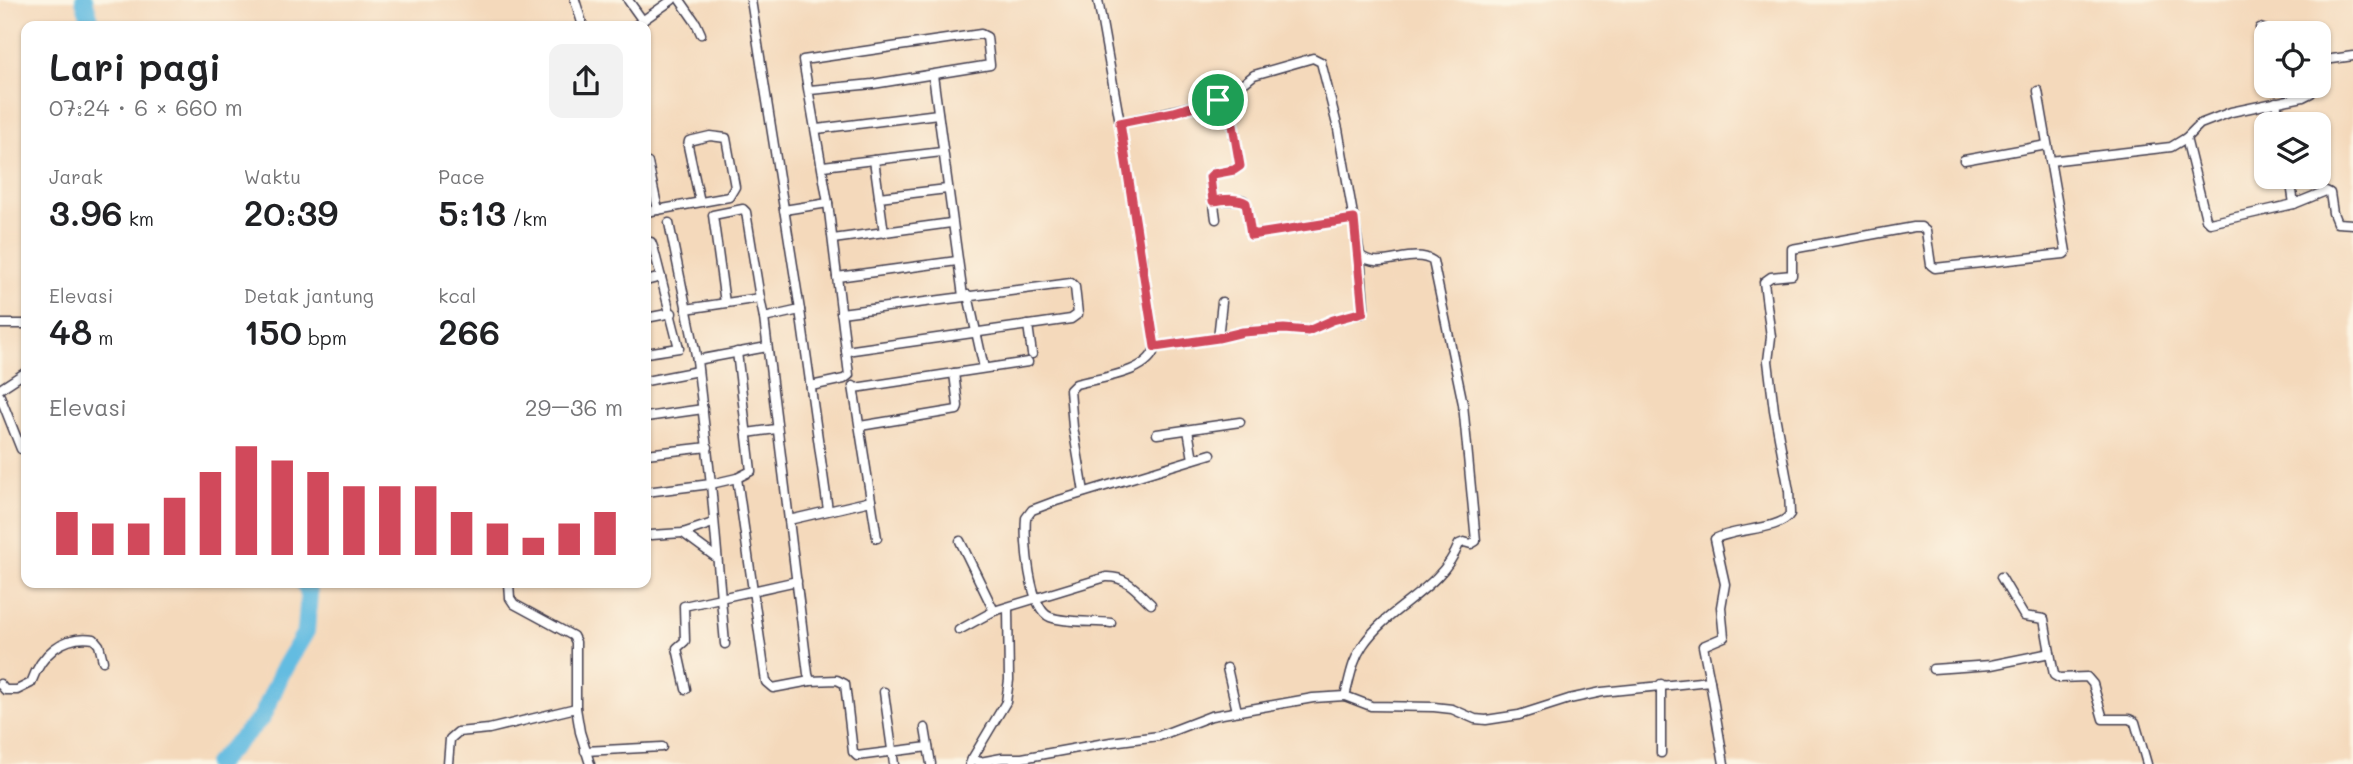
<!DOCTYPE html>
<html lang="id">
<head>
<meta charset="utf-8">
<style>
	:root { --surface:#fff; --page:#f2f2f2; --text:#202124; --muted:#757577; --accent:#d1495b }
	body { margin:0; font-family:Mali,sans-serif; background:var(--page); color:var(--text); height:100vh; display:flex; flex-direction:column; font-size:26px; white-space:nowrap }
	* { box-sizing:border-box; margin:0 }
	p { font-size:23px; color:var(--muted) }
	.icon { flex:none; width:38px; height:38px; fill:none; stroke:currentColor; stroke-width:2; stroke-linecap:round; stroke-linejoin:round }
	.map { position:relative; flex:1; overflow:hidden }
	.side { position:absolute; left:21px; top:21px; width:630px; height:567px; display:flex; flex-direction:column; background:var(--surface); border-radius:14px; box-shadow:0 2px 5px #0004 }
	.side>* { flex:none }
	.controls { position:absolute; left:2254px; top:21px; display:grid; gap:14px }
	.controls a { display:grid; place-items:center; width:77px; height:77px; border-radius:14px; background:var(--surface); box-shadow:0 2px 5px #0004; font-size:35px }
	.pin { position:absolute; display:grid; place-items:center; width:60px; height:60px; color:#fff; margin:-30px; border:4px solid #fff; border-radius:50%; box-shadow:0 2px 7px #0007 }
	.round { display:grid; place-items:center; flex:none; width:74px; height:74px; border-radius:14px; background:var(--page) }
	.head { display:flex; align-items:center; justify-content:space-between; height:119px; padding:0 28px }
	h1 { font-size:38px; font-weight:600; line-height:52px }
	.stats { display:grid; grid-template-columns:repeat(3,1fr); gap:10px; height:119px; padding:7px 28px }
	.stats div { display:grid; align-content:center }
	.stats b { font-size:35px; font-weight:600 }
	.stats small { font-size:19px; font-weight:400 }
	.stats p { font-size:19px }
	.chart { height:196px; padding:14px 28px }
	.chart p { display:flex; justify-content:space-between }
	.chart svg { width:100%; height:126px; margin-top:7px; stroke:var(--accent); stroke-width:6 }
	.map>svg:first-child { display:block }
</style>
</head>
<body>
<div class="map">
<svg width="2353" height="764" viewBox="0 0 2353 764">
	<rect width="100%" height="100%" fill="#fcf5e5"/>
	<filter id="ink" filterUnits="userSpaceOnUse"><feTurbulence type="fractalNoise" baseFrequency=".0143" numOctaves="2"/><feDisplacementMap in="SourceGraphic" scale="14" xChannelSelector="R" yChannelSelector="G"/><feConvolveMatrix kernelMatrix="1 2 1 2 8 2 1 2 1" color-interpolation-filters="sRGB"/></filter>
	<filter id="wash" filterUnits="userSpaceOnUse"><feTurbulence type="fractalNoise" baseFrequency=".00686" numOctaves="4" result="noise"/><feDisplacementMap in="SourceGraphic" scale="28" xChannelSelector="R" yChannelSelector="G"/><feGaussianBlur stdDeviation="1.57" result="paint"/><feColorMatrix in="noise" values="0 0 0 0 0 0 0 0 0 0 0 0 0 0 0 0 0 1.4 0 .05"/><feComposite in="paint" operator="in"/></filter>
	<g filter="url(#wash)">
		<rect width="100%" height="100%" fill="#f4d9bb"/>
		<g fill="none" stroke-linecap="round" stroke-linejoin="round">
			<g stroke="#63bce1" stroke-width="18">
				<polyline points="84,0 92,26"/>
				<polyline points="216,764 262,717 282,672 306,631 309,593 304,583"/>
			</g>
		</g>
	</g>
	<g filter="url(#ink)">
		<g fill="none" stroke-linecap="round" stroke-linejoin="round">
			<defs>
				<g id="street">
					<polyline points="575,0 583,26"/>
					<polyline points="628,0 643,21"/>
					<polyline points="680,0 696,23 701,34"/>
					<polyline points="751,0 800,310 828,510"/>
					<polyline points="635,26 672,0"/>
					<polyline points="2260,28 2274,33"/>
					<polyline points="2319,64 2325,60 2353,56"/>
					<polyline points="933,75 963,296"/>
					<polyline points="810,90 873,84 990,65 987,37 981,34 803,60 828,203 849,375 844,379 811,386"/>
					<polyline points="2276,102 2280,124"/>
					<polyline points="817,129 938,114"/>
					<polyline points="874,160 884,233"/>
					<polyline points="1964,160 2047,145"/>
					<polyline points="2050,161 2171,147 2186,138"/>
					<polyline points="648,163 658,210"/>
					<polyline points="823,166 942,152"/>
					<polyline points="2290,177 2294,204 2326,191 2330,193 2333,213 2337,223 2353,224"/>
					<polyline points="879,197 947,189"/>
					<polyline points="1213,201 1243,200 1246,203 1251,235 1354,219"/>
					<polyline points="2294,204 2210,223 2206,219 2186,138 2200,124 2231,112 2303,97 2311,93 2313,86"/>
					<polyline points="784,210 828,203"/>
					<polyline points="646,212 729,197 735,187 726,138 710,136 689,141 688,146 700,202"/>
					<polyline points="1216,219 1210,177 1213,174 1234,170 1240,166 1228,96"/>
					<polyline points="669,223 697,360"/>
					<polyline points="833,239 951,223"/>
					<polyline points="646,242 651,242 654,250 679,348 646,353"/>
					<polyline points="837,277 957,261"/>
					<polyline points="646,281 661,277"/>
					<polyline points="968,295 984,368"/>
					<polyline points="725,303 713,215 743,209 746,212 760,298"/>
					<polyline points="686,309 760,298 764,318"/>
					<polyline points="800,310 764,318 808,674 810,681 837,680 845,684 853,752 857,756 928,747"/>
					<polyline points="841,313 1071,283 1075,287 1078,314 1071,319 846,351"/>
					<polyline points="646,318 672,313"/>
					<polyline points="0,324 26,324"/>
					<polyline points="1028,325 1032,354"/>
					<polyline points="1218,338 1222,302"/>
					<polyline points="1155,347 1218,338 1243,332 1284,329 1308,331 1333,320 1361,313 1364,308 1360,255"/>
					<polyline points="646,381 698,371"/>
					<polyline points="853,386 877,538"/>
					<polyline points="855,388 1028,362"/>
					<polyline points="0,389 26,372"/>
					<polyline points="0,396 21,449"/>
					<polyline points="646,417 703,409"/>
					<polyline points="860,426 957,410 958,406 954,373"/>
					<polyline points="1188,430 1193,459"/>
					<polyline points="747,433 776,429"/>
					<polyline points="1157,434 1240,422"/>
					<polyline points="646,454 708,447"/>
					<polyline points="737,478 766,682 773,688 810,681"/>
					<polyline points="646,492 711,484 697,360 767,347"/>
					<path d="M1084,492l-11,-65 -3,-37 6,-6c23,-6 74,-11 79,-37l-35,-224 -22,-123"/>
					<polyline points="789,520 871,501"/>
					<polyline points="683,533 717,558"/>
					<polyline points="651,535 683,533 713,523"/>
					<polyline points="960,541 994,611"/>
					<polyline points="2001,577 2024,616 2044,619 2054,675 2059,678 2087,677 2093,684 2103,719 2129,719 2135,722 2147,764"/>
					<polyline points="509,583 510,598 514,604 573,636 576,642 576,708 580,732 590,764"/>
					<path d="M1111,623c-17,-2 -45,0 -61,-6 -21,-8 -26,-78 -24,-99l6,-8 24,-9 155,-47"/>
					<path d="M959,630l35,-19 112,-34c21,-1 31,14 45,27"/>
					<polyline points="725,644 711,484 737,478 751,471 737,352"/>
					<polyline points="1227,668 1237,711"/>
					<polyline points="1933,669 1991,665 2050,653"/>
					<path d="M1710,681l-7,-35 21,-9 -3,-30 4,-23 -10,-45c18,-11 65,-8 75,-25l-1,-23 -15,-81 -6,-49 3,-24 -7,-55 7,-5 21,-2v-26l122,-22h7l5,4 5,34 4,3 129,-14 2,-2 -28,-161"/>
					<path d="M0,684l5,6h12l14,-7c10,-28 31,-49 63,-44l5,6 4,16"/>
					<polyline points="686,689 677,648 685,641 684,606 797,581"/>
					<polyline points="884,692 894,764"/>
					<polyline points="1345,696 1371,706 1434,707 1452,709 1475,719 1486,720 1519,715 1569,699 1602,692 1710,681 1724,764"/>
					<polyline points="925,728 931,764"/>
					<polyline points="585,751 662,747"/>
					<polyline points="1661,753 1661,684"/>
					<polyline points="972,759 1006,702 1009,680 1008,608"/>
					<polyline points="448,764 450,739 458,732 489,729 576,708"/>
					<path d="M970,764l2,-5 8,3 22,-4h20l89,-16 48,-6 52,-20 102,-18 32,-2c5,-18 7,-35 18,-51 26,-39 78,-55 96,-101l5,-2 7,2 5,-3 -13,-137 -30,-143c-21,-14 -54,11 -73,-6l-22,-126 -17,-67 -8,-4 -59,17 -26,21 -10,4 -98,23"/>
				</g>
			</defs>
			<use href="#street" stroke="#423d4e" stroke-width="11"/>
			<use href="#street" stroke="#fff" stroke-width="8"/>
		</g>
	</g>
	<g fill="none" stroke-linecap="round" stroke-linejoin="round" filter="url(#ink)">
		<defs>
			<path id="route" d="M1228,96l12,70 -6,4 -21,4 -3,3 3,24c10,-1 24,-4 33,2l5,32 103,-16 9,93 -30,8 -25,11 -24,-2 -41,3 -25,6 -63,9 -35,-224 54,-11z"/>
		</defs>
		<use href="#route" stroke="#fff" stroke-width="14"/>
		<use href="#route" stroke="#d1495b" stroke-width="9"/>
	</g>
</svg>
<div class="controls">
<a><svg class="icon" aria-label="locate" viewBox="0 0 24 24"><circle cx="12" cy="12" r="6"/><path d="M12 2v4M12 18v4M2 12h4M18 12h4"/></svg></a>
<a><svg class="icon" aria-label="layers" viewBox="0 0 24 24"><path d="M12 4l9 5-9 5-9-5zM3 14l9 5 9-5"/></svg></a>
</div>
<div class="pin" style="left:1218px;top:100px;background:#1e9e55"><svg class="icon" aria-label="arrive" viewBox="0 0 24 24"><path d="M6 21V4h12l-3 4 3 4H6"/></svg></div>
<section class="side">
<div class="head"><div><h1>Lari pagi</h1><p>07:24 · 6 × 660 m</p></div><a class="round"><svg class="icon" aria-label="share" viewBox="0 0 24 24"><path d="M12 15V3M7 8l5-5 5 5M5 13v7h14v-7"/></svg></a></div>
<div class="stats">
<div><p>Jarak</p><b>3.96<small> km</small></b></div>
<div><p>Waktu</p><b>20:39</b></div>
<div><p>Pace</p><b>5:13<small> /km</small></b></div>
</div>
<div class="stats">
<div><p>Elevasi</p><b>48<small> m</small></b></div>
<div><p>Detak jantung</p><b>150<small> bpm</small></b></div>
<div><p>kcal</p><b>266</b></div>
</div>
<div class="chart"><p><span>Elevasi</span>29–36 m</p>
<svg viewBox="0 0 160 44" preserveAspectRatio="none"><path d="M5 44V29M15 44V33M25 44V33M35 44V24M45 44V15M55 44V6M65 44V11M75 44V15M85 44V20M95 44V20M105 44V20M115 44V29M125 44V33M135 44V38M145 44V33M155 44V29"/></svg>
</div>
</section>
</div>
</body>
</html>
